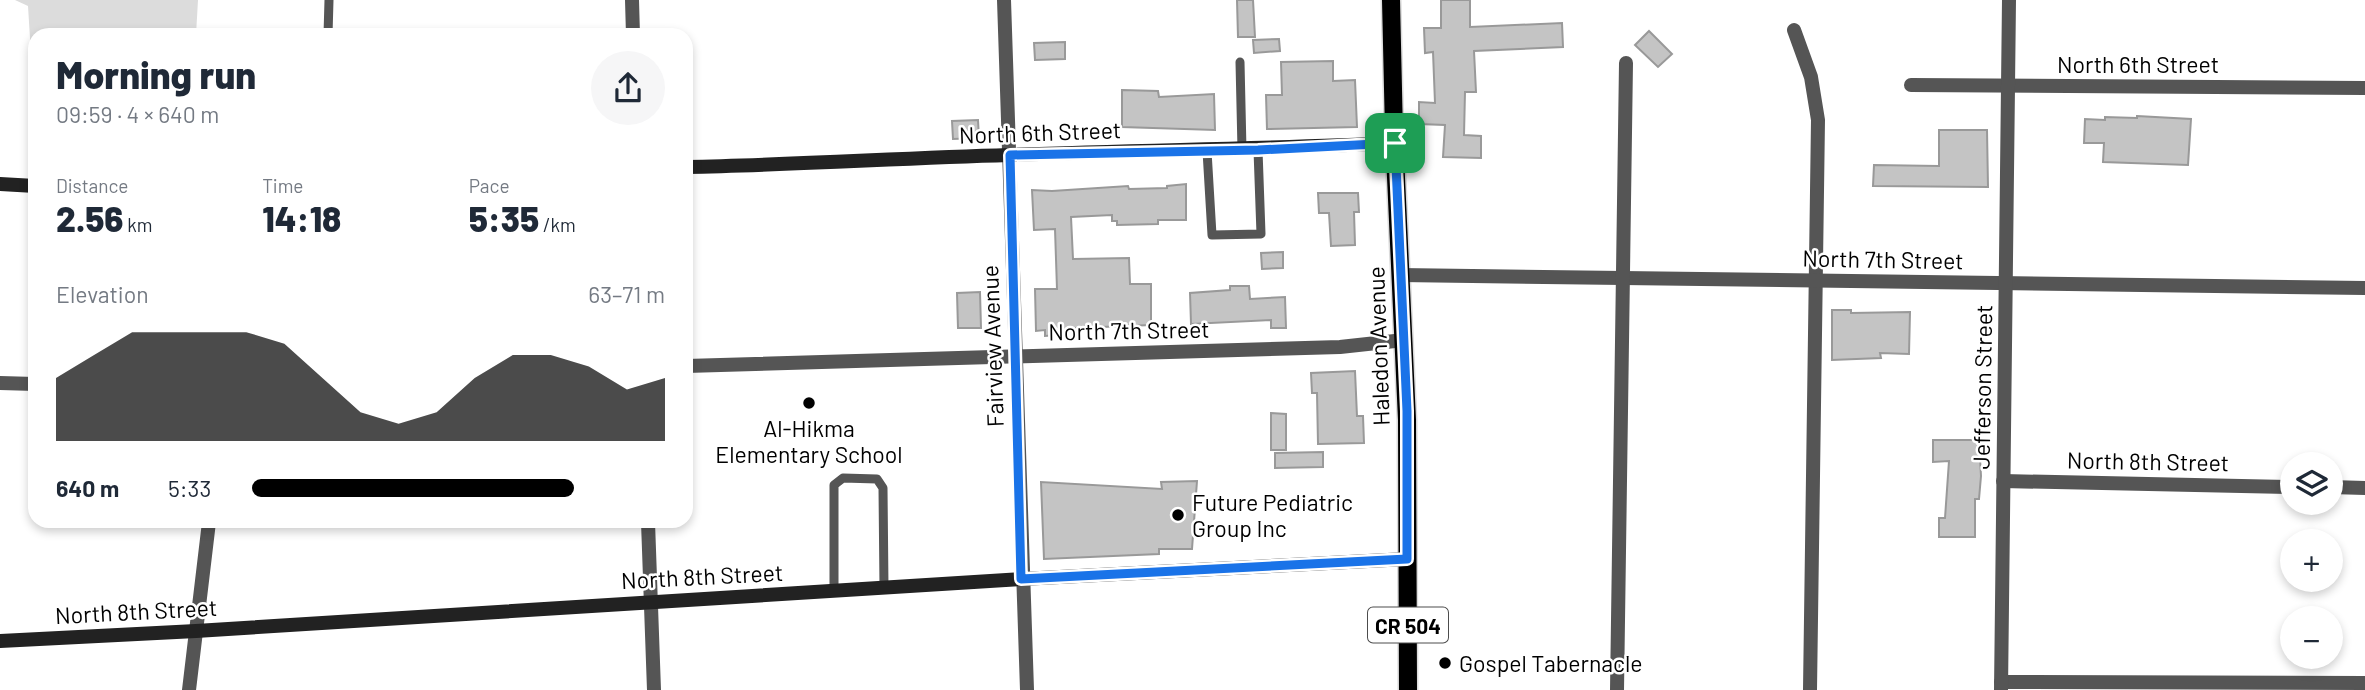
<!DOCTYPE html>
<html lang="en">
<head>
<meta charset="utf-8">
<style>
	:root { --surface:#fff; --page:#f6f6f7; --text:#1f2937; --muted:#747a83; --accent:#000 }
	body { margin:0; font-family:Barlow,sans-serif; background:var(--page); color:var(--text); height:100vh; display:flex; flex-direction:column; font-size:26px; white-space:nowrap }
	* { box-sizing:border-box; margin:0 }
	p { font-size:23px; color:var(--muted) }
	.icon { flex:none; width:38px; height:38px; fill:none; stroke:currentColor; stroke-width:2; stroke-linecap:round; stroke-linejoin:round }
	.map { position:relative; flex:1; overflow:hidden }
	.side { position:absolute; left:28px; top:28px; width:665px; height:500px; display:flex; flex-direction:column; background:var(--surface); border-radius:21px; box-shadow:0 4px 10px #0003 }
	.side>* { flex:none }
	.buttons { position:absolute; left:2280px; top:452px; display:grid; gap:14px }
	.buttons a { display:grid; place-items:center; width:63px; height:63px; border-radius:50%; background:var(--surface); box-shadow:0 4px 10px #0003; font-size:35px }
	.pin { position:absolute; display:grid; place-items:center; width:60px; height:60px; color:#fff; margin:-30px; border-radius:14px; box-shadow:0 4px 10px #0006 }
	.round { display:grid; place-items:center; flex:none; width:74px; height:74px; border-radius:37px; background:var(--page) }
	.head { display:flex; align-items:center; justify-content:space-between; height:119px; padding:0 28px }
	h1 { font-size:38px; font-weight:800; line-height:52px }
	.figures { display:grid; grid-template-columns:repeat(3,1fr); gap:10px; height:119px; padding:7px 28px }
	.figures div { display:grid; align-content:center }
	.figures b { font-size:35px; font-weight:800 }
	.figures small { font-size:19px; font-weight:400 }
	.figures p { font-size:19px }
	.chart { height:196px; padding:14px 28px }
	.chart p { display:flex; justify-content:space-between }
	.chart svg { width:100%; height:126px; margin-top:7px; fill:var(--accent); opacity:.7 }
	ul { padding:0 28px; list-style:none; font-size:23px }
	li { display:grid; grid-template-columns:112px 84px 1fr; align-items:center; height:52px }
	li i { height:18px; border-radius:9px; background:var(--accent) }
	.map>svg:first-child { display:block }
</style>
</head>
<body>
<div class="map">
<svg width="2365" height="690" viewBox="0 0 2365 690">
	<rect width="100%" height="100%" fill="#fff"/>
	<polygon fill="#dcdcdc" points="15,0 198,0 196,35 35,35 35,119 28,6"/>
	<g fill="#c4c4c4" stroke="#999" stroke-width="2">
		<polygon points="1237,0 1253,0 1255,37 1238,37"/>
		<polygon points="1441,0 1470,0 1470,27 1562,23 1563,47 1474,51 1476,92 1465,92 1464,135 1481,136 1481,158 1443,157 1445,125 1419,124 1419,102 1435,103 1433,52 1425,53 1424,28 1441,28"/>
		<polygon points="1649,31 1672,54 1658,67 1635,45"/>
		<polygon points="1279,39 1280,51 1254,53 1253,40"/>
		<polygon points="1065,42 1065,59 1035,60 1034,43"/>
		<polygon points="1333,61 1333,81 1355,80 1357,127 1267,129 1266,95 1282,95 1281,62"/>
		<polygon points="1122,90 1158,91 1159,97 1214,94 1215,130 1122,127"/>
		<polygon points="2137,116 2191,119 2188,165 2103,162 2104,143 2084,143 2085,119 2105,120 2105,117 2137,118"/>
		<polygon points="978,120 979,138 953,139 952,121"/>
		<polygon points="1939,130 1987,130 1988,187 1873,186 1874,165 1939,166"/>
		<polygon points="1186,184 1186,220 1158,220 1158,224 1117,225 1117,221 1112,221 1112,215 1071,217 1073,259 1129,258 1130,284 1151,284 1151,325 1076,328 1076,331 1058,331 1058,335 1045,336 1045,330 1036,331 1035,289 1057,289 1055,229 1034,230 1032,190 1052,191 1128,186 1129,189 1167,188 1167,186"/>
		<polygon points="1318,193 1358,193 1359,212 1354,212 1355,245 1331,246 1329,213 1319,213"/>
		<polygon points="1283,252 1283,268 1262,269 1261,253"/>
		<polygon points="1230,286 1249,286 1250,299 1285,297 1286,328 1271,328 1271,320 1191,324 1190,293 1230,290"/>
		<polygon points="980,292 981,328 958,328 957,293"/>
		<polygon points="1832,310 1851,310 1851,313 1910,312 1909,354 1880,353 1881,358 1832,360"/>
		<polygon points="1355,371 1357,416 1363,416 1364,443 1318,444 1317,393 1312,393 1311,373"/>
		<polygon points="1271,413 1286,414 1286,450 1271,450"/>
		<polygon points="1933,440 1979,440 1981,476 1979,499 1975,499 1975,537 1939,537 1939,518 1945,518 1949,461 1933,462"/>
		<polygon points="1323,452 1323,467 1275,468 1275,453"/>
		<polygon points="1197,481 1192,549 1159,549 1159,554 1044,559 1041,482 1162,489 1161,482"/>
	</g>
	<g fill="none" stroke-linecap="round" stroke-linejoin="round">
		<defs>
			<polyline id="primary" points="1391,0 1394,133 1407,420 1408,690"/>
		</defs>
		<use href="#primary" stroke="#dbdbdb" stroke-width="21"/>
		<g stroke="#555" stroke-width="9">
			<polyline points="328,35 329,0"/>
			<polyline points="1240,62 1242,150"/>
			<polyline points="1207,151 1212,235 1261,234 1258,150"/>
			<polyline points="834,592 834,485 843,478 877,479 883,488 884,588"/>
		</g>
		<g stroke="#555" stroke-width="14">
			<polyline points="632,0 633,35"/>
			<polyline points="1004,0 1027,690"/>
			<polyline points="1794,30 1811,77 1818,120 1810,690"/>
			<polyline points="1911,85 2365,88"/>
			<polyline points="1400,275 2365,288"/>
			<polyline points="686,366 1340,347 1404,340"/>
			<polyline points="0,383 35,384"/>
			<polyline points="2003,481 2292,487"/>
			<polyline points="2331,487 2365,488"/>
			<polyline points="648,522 654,690"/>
			<polyline points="2001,682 2365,683"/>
			<polyline points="189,690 209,522"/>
			<polyline points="1617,690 1626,63"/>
			<polyline points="2001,690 2009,0"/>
		</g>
		<g stroke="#222" stroke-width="14">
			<path d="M686,167c108,-2 215,-9 323,-12 129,-5 258,-6 386,-12"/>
			<polyline points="0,184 35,186"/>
			<polyline points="0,641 196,631 1021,579 1407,559"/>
		</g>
		<use href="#primary" stroke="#000" stroke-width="18"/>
	</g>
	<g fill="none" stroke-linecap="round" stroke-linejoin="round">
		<defs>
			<polygon id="route" points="1395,143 1407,411 1407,559 1021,579 1010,155 1258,150"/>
		</defs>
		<use href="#route" stroke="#fff" stroke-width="14"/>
		<use href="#route" stroke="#1a73e8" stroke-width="9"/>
	</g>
	<g fill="#000" stroke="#fff" stroke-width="2.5">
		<circle cx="809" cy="403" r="7"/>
		<circle cx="1178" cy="515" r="7"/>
		<circle cx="1445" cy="663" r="7"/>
	</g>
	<g text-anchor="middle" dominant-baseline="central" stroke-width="5" stroke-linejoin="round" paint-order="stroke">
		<rect fill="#fff" stroke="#4c4c4c" stroke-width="2" x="1368" y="607.5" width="80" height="35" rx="5"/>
		<g font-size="21" font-weight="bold" fill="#000">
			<text x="1408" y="625">CR 504</text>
		</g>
		<g font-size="23" fill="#000" stroke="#fff">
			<text x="2138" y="64">North 6th Street</text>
			<text transform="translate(1040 132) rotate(-2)">North 6th Street</text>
			<text transform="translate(1883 259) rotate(1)">North 7th Street</text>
			<text transform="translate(1129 330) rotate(-1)">North 7th Street</text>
			<text transform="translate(992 346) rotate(-92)">Fairview Avenue</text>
			<text transform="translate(1378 346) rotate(-92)">Haledon Avenue</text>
			<text transform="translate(1982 387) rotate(-89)">Jefferson Street</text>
			<text transform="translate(2148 461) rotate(1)">North 8th Street</text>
			<text transform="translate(702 576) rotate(-3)">North 8th Street</text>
			<text transform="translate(136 611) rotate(-3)">North 8th Street</text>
		</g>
		<g font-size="23" fill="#000" stroke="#fff" text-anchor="start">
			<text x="809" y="428" text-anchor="middle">Al-Hikma<tspan x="809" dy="26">Elementary School</tspan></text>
			<text x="1192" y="502">Future Pediatric<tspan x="1192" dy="26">Group Inc</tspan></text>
			<text x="1459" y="663">Gospel Tabernacle</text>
		</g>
	</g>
</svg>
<div class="buttons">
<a><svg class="icon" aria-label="layers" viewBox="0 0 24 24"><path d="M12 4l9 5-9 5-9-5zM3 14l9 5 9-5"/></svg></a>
<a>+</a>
<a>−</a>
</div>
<div class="pin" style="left:1395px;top:143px;background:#1e9e55"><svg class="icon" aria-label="arrive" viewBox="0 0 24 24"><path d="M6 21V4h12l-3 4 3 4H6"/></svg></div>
<section class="side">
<div class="head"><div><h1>Morning run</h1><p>09:59 · 4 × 640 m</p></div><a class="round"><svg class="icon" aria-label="share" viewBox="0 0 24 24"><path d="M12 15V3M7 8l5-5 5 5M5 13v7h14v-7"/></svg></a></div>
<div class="figures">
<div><p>Distance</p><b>2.56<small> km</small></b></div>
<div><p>Time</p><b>14:18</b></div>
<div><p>Pace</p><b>5:35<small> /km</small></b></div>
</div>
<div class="chart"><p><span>Elevation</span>63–71 m</p>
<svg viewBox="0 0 160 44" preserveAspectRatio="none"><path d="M0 44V22L10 14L20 6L30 6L40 6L50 6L60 10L70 22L80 34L90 38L100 34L110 22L120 14L130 14L140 18L150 26L160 22V44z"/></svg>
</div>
<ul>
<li><b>640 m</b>5:33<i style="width:78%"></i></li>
</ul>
</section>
</div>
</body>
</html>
